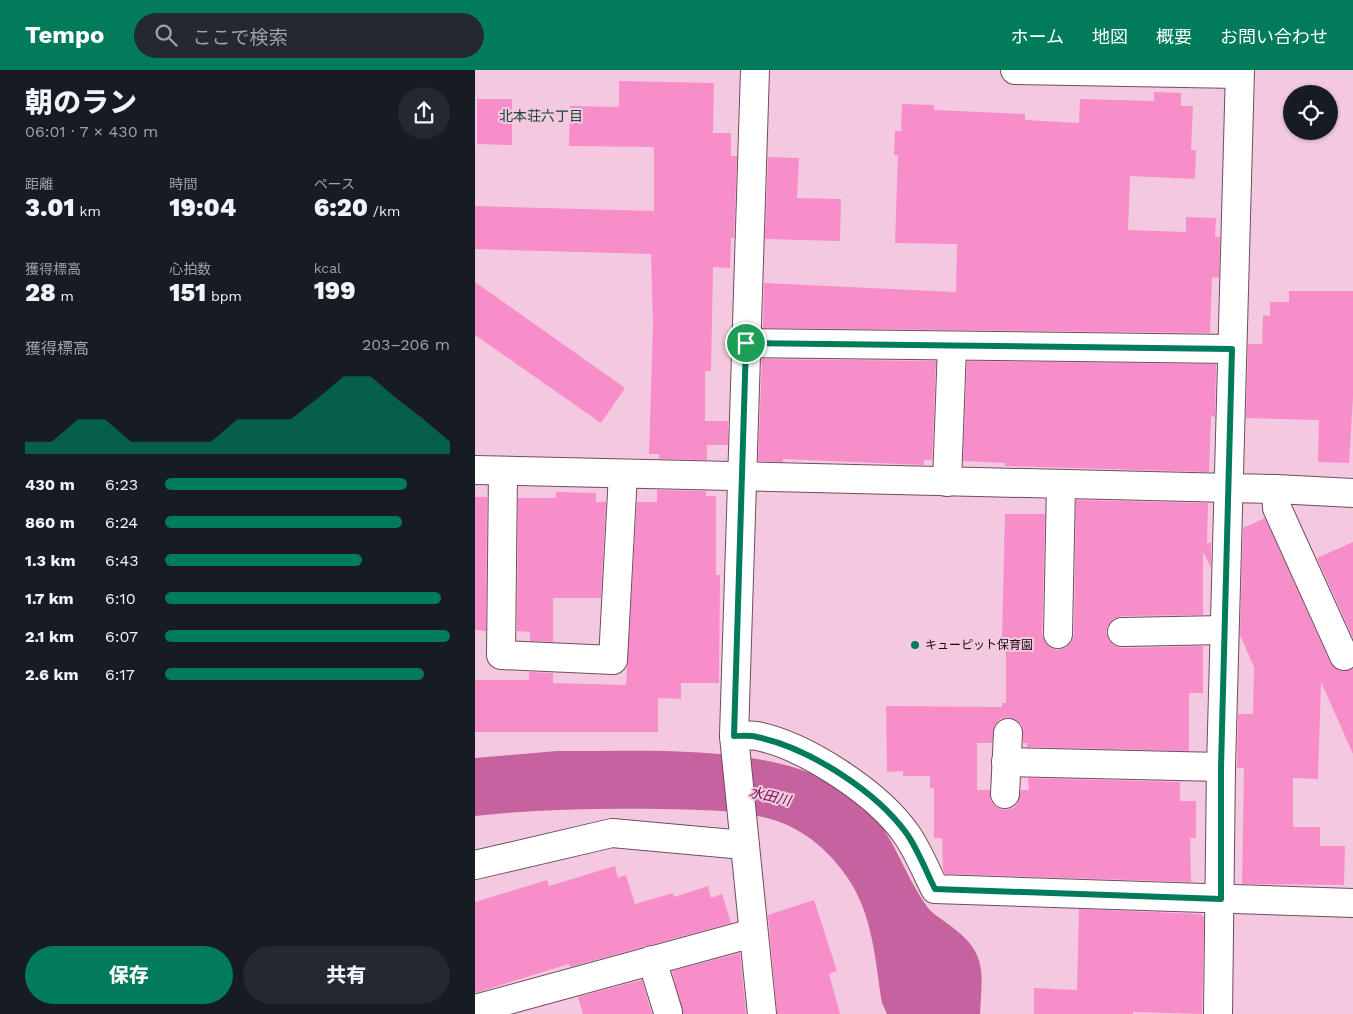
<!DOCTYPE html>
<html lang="ja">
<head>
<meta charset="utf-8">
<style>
	:root { --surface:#171b24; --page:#242831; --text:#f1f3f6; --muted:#9ea1a6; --accent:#007c5a }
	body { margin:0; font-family:"Work Sans","Noto Sans JP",sans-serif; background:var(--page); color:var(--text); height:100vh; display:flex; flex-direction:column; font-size:19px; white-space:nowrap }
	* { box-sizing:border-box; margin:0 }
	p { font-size:16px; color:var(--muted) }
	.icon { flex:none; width:28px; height:28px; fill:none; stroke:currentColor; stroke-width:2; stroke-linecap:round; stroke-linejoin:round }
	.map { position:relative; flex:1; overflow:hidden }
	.sheet { display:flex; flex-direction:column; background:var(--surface); width:475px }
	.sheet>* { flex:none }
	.fabs { position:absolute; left:808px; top:15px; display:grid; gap:10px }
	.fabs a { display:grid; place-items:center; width:55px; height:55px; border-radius:50%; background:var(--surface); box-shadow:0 1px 4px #0004; font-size:25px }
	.pin { position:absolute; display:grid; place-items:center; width:42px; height:42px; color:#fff; margin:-21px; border:2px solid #fff; border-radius:50%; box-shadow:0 1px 5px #0007 }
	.round { display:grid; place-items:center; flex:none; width:52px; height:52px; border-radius:26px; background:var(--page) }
	.head { display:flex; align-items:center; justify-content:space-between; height:85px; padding:0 25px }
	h1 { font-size:28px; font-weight:800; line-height:38px }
	.figures { display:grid; grid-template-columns:repeat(3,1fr); gap:8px; height:85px; padding:5px 25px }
	.figures div { display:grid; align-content:center }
	.figures b { font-size:25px; font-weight:800 }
	.figures small { font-size:14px; font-weight:400 }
	.figures p { font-size:14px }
	.chart { height:140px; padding:10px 25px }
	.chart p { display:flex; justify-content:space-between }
	.chart svg { width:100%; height:90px; margin-top:5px; fill:var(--accent); opacity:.7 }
	.action { display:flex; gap:10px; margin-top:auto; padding:10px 25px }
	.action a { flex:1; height:58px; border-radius:30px; background:var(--accent); color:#fff; font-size:20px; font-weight:800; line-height:58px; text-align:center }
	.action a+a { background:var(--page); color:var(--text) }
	ul { padding:0 25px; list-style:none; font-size:16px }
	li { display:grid; grid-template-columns:80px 60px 1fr; align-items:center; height:38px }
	li i { height:12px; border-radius:6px; background:var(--accent) }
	header { display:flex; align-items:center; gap:30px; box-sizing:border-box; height:70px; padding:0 25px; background:var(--accent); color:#fff }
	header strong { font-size:24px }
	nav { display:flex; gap:28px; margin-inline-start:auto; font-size:18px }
	.search { width:350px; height:45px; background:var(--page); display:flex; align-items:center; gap:12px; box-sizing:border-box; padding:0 18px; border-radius:28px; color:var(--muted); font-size:19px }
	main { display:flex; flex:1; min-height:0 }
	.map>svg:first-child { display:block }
</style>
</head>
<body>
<header>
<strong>Tempo</strong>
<div class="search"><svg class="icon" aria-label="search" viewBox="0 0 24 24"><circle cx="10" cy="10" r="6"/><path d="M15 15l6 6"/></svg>ここで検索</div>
<nav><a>ホーム</a><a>地図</a><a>概要</a><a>お問い合わせ</a></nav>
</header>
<main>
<section class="sheet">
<div class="head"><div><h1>朝のラン</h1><p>06:01 · 7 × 430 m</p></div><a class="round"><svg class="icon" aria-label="share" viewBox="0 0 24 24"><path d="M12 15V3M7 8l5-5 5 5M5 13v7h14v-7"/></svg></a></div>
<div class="figures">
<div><p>距離</p><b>3.01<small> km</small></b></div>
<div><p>時間</p><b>19:04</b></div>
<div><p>ペース</p><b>6:20<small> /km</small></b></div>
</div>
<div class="figures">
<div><p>獲得標高</p><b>28<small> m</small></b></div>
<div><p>心拍数</p><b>151<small> bpm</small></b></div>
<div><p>kcal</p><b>199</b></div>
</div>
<div class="chart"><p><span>獲得標高</span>203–206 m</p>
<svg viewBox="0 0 160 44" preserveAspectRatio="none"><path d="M0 44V38L10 38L20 27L30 27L40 38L50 38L60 38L70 38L80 27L90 27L100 27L110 17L120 6L130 6L140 17L150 27L160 38V44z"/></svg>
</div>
<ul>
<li><b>430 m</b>6:23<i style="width:85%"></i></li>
<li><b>860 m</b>6:24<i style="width:83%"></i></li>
<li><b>1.3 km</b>6:43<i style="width:69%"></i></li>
<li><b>1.7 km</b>6:10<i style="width:97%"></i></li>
<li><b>2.1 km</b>6:07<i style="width:100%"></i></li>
<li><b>2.6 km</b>6:17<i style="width:91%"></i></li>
</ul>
<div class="action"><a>保存</a><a>共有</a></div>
</section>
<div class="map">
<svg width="878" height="944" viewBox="0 0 878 944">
	<rect width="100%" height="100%" fill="#f4c9df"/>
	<path fill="#c6629d" d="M82,681c91,1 241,-12 310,57 27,28 37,66 59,97 5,9 18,15 26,22 36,27 30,46 28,87h-93l-5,-11c-7,-43 -9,-89 -35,-126 -17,-25 -41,-46 -70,-56 -37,-12 -78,-11 -116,-12 -63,-1 -124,0 -186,7v-58z"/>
	<g fill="#f78eca">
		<polygon points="144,11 239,13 238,63 256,63 256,86 262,86 259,168 256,168 255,198 238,197 236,301 230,301 230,351 253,351 253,375 232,375 232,390 184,389 184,384 174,384 178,254 176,184 0,179 0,136 179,141 179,77 94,76 95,36 144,37"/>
		<polygon points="679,22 706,23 706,36 718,36 716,80 721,80 720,109 655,106 653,160 711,162 711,147 741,148 740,167 745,167 744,208 737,207 735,263 288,258 289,213 481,222 482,174 420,173 423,85 419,85 420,61 426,61 427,34 459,35 459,40 550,44 550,50 604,53 605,29 679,31"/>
		<polygon points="2,29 37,29 37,75 2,74"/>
		<polygon points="293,87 324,88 322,128 366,129 365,171 290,169"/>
		<polygon points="0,212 150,318 126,353 0,265"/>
		<polygon points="814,221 878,221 878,327 874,393 843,392 844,350 771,348 773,274 787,274 788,245 795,246 795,232 814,232"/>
		<polygon points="287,289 461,291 457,390 449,390 449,395 308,389 308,392 283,391"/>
		<polygon points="492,291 741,294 740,347 736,346 734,402 530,396 530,393 488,391"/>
		<polygon points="182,420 231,421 231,426 241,426 241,505 245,505 244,613 206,613 206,629 183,628 183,662 0,662 0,610 54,610 54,602 78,603 78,613 151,615 162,432 182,432"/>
		<polygon points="81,422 121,423 121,432 131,432 126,528 78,528 78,572 55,571 55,562 42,561 43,428 81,428"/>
		<polygon points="0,427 12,427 11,561 0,560"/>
		<polygon points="601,430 733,433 732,474 736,472 736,498 728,482 728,545 646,546 639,549 633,555 631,562 634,570 640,576 647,578 728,576 728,623 714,623 714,681 552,677 552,673 548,673 547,655 541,650 533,647 525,649 520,655 517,673 502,673 502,720 515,720 516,732 522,737 530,740 538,738 543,733 546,720 554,720 553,708 705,712 705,731 721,731 721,768 715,768 716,812 470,804 468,799 467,768 459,768 459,718 455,718 455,706 428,706 428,701 412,702 411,636 527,637 527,633 531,633 531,567 527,567 530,444 570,444 567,564 570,572 575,578 582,580 590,578 596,572 599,564"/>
		<polygon points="790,448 855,592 860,598 867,601 878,598 878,684 846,612 843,709 818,708 818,757 845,757 845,776 870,776 869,815 767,814 769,698 762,698 763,644 778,644 779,597 765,565 768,458"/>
		<polygon points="878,472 878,568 842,488"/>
		<polygon points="140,796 143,808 151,805 160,834 198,823 199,827 233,816 236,828 247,824 256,853 95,897 94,894 0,923 0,832 72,810 74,816"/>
		<polygon points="339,830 362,901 354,904 365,944 302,944 293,845"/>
		<polygon points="604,839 726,844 729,847 727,944 658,942 658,944 559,944 559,918 602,920"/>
		<polygon points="265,883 271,944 208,944 197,901"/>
		<polygon points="167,910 177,944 108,944 103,927"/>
	</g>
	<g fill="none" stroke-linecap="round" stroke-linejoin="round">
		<defs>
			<g id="minor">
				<polyline points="280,0 259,666 287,944"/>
				<polyline points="540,0 764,4"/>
				<polyline points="271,273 757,279"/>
				<polyline points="0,400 801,419 878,423"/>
				<polyline points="28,401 26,585 138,590 148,404"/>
				<polyline points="472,412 477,276"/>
				<polyline points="801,419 802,438 869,586"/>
				<polyline points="647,562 749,560"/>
				<polyline points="583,564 586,415"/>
				<path d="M259,666c8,0 16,-1 23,0 49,10 122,58 150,99 11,16 19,36 28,54l418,14"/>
				<polyline points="531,692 746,697"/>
				<polyline points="530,724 533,663"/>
				<polyline points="0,795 137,763 269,775"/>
				<polyline points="177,890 193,942"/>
				<polyline points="0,939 278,863"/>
				<polyline points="743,944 746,697 765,0"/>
			</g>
		</defs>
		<use href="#minor" stroke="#704c60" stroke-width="30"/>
		<use href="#minor" stroke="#fff" stroke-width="28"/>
	</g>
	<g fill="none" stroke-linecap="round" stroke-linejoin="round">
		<defs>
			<path id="route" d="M271,273l486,6 -11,418v132l-286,-10c-9,-18 -17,-39 -28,-55 -31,-43 -98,-86 -150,-97 -7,-2 -15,-1 -23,-1z"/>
		</defs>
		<use href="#route" stroke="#fff" stroke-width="10"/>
		<use href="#route" stroke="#007c5a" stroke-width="6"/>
	</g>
	<circle fill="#007c5a" stroke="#f4c9df" stroke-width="2" cx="440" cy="575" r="5"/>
	<g text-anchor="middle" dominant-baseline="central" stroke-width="4" stroke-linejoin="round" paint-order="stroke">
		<g font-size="12" fill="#160810" stroke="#f4c9df" text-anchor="start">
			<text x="450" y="575">キューピット保育園</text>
		</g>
		<g font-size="14" fill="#174735" stroke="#f4c9df">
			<text x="66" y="46">北本荘六丁目</text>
		</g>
		<g font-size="14" font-style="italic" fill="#6d104e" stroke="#f4c9df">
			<text transform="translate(295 726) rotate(13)">水田川</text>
		</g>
	</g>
</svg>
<div class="fabs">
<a><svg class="icon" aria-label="locate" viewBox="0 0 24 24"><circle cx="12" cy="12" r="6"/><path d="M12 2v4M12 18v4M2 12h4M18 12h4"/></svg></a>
</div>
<div class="pin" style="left:271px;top:273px;background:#1e9e55"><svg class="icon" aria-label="arrive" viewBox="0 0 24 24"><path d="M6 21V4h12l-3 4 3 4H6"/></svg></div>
</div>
</main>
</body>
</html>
